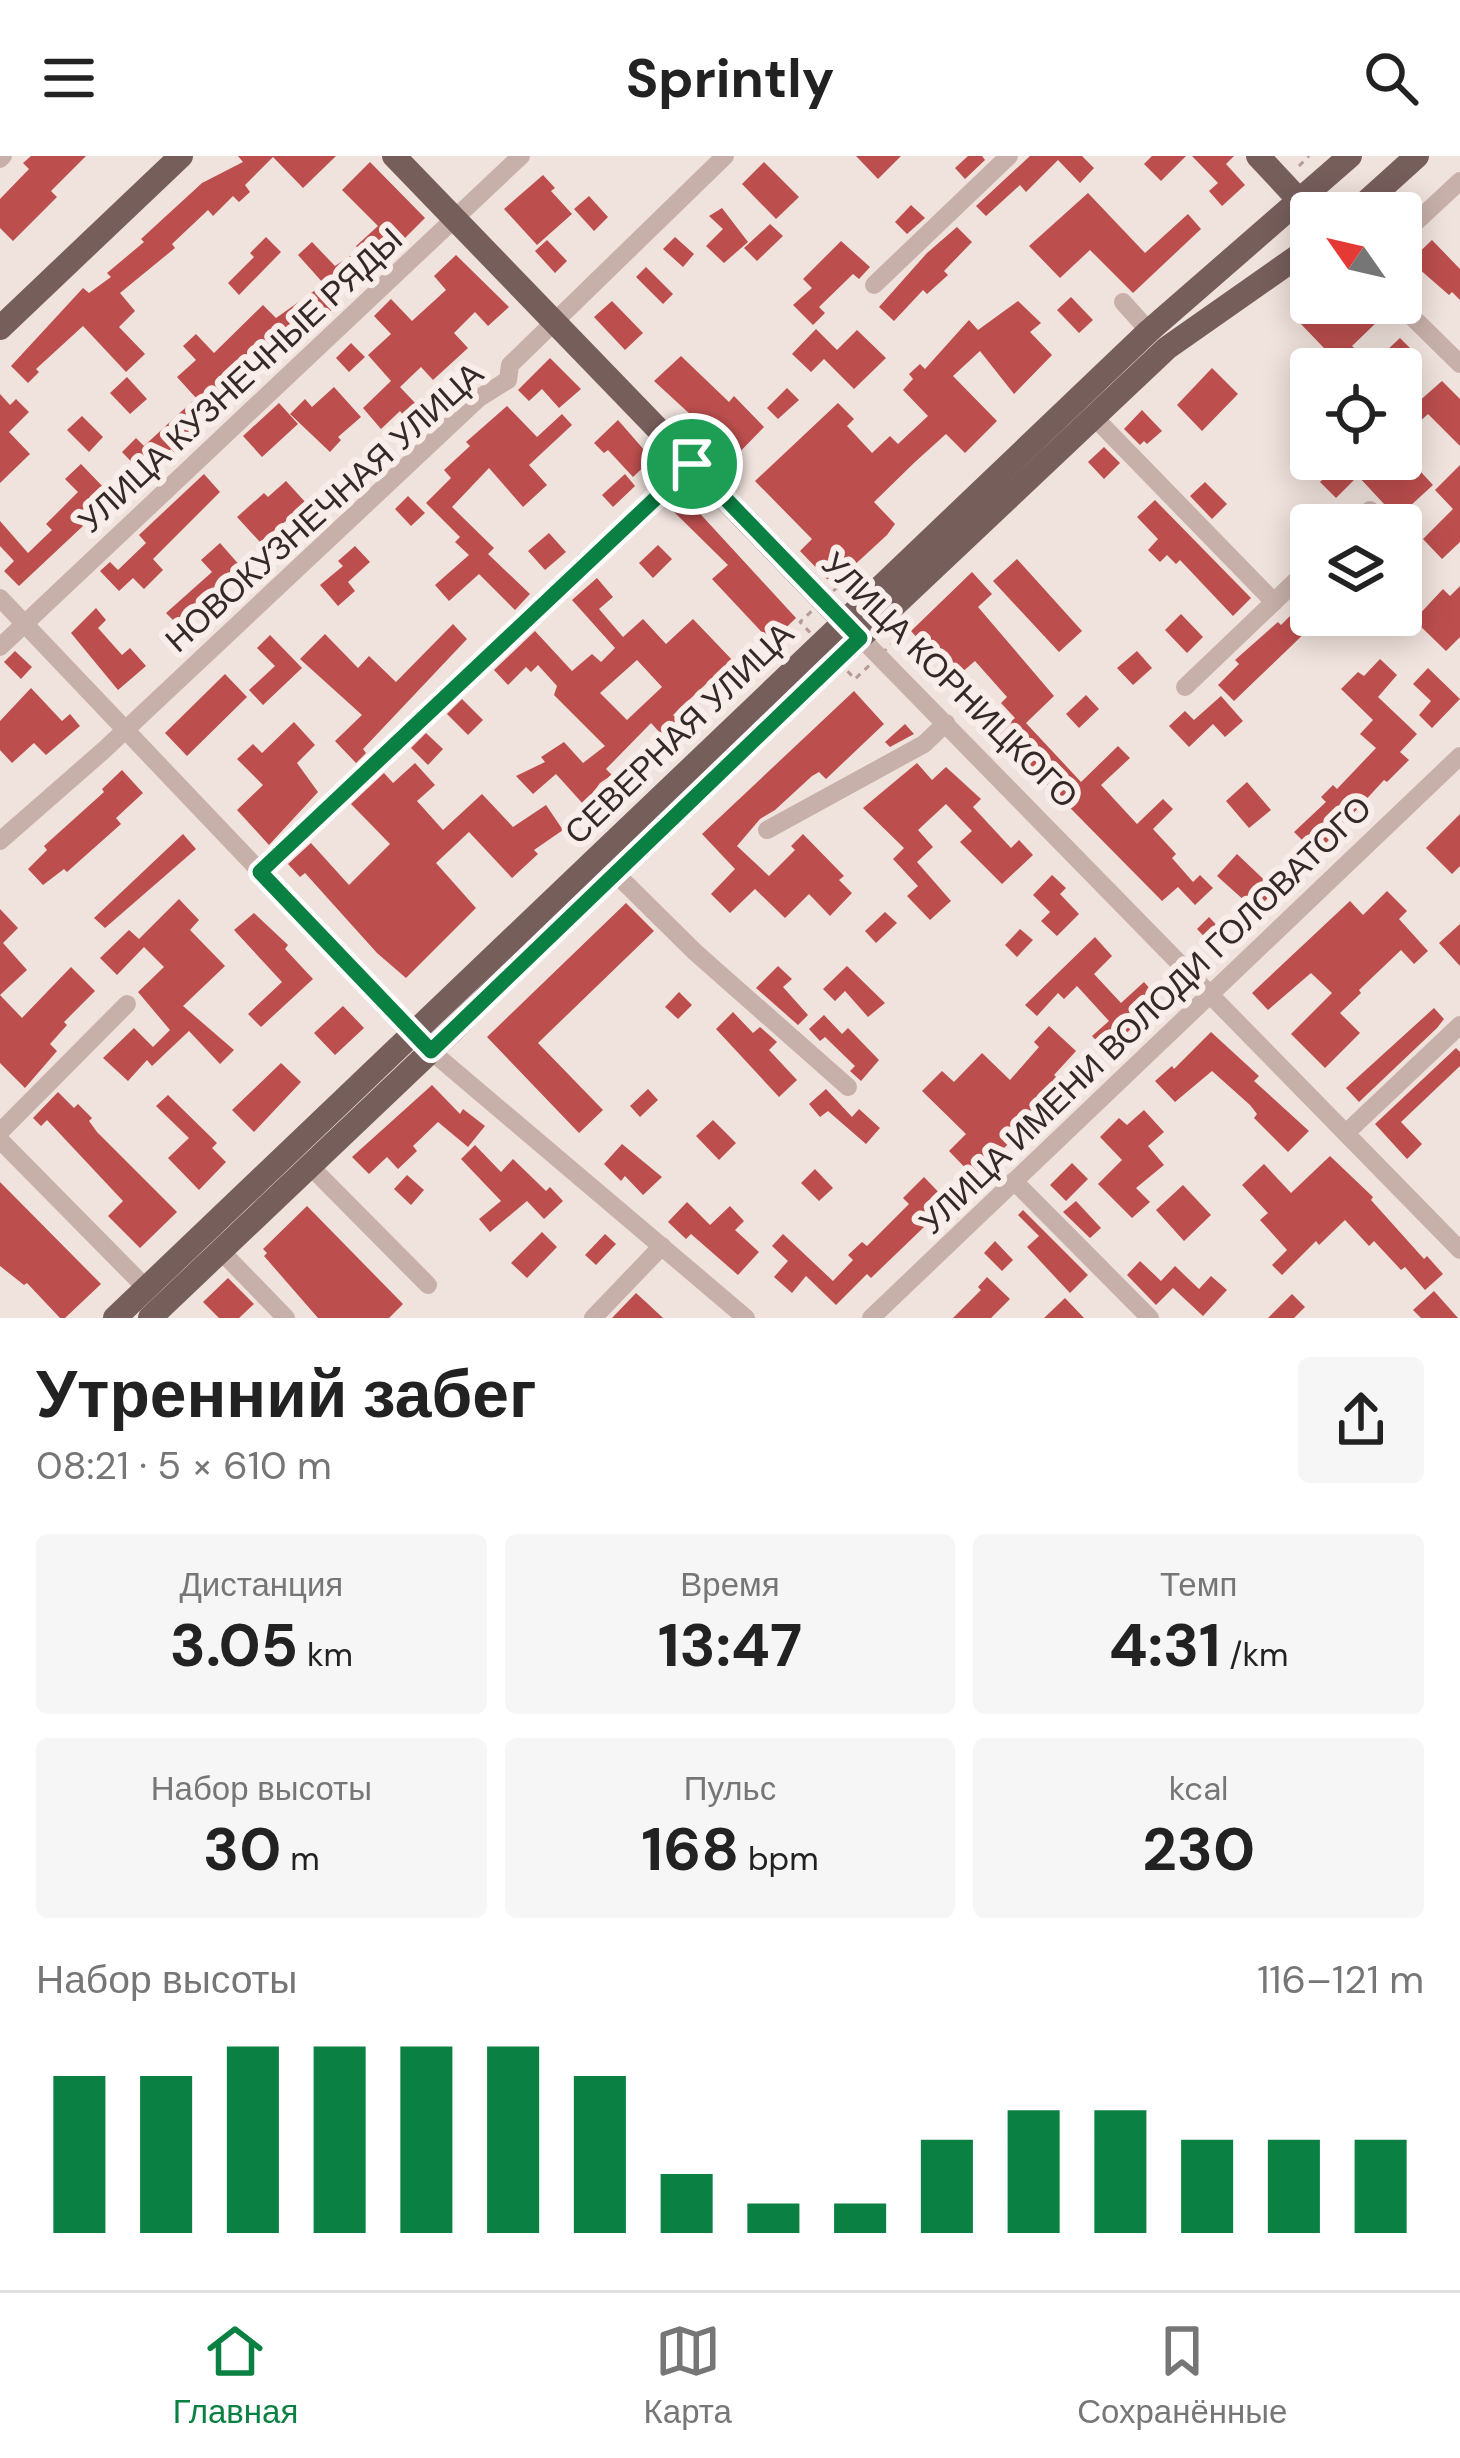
<!DOCTYPE html>
<html lang="ru">
<head>
<meta charset="utf-8">
<style>
	:root { --surface:#fff; --page:#f6f6f6; --text:#222; --muted:#767676; --line:#e0e0e0; --accent:#0b8043 }
	body { margin:0; font-family:"DM Sans",sans-serif; background:var(--page); color:var(--text); height:100vh; display:flex; flex-direction:column; font-size:45px; white-space:nowrap }
	* { box-sizing:border-box; margin:0 }
	p { font-size:39px; color:var(--muted) }
	.icon { flex:none; width:66px; height:66px; fill:none; stroke:currentColor; stroke-width:2; stroke-linecap:round; stroke-linejoin:round }
	.map { position:relative; height:1162px; overflow:hidden }
	.panel { display:flex; flex-direction:column; background:var(--surface); flex:1 }
	.panel>* { flex:none }
	.needle { width:78px; rotate:304deg }
	.tools { position:absolute; left:1290px; top:36px; display:grid; gap:24px }
	.tools a { display:grid; place-items:center; width:132px; height:132px; border-radius:12px; background:var(--surface); box-shadow:0 6px 30px #0003; font-size:60px }
	.pin { position:absolute; display:grid; place-items:center; width:102px; height:102px; color:#fff; margin:-51px; border:6px solid #fff; border-radius:50%; box-shadow:0 3px 12px #0007 }
	.round { display:grid; place-items:center; flex:none; width:126px; height:126px; border-radius:12px; background:var(--page) }
	.overview { display:flex; align-items:center; justify-content:space-between; height:204px; padding:0 36px }
	h1 { font-size:66px; font-weight:700; line-height:90px }
	.metrics { display:grid; grid-template-columns:repeat(3,1fr); gap:18px; height:204px; padding:12px 36px }
	.metrics div { display:grid; align-content:center; border-radius:12px; background:var(--page); text-align:center }
	.metrics b { font-size:60px; font-weight:700 }
	.metrics small { font-size:33px; font-weight:400 }
	.metrics p { font-size:33px }
	.chart { height:336px; padding:24px 36px }
	.chart p { display:flex; justify-content:space-between }
	.chart svg { width:100%; height:216px; margin-top:12px; stroke:var(--accent); stroke-width:6 }
	header { display:flex; justify-content:space-between; align-items:center; height:156px; padding:0 36px; background:var(--surface); font-size:54px; font-weight:700 }
	.menu { display:flex; justify-content:space-around; align-items:center; height:168px; border-top:3px solid var(--line); background:var(--surface); font-size:33px; color:var(--muted) }
	.menu a { display:grid; justify-items:center; gap:6px }
	.menu .active { color:var(--accent) }
	.map>svg:first-child { display:block }
</style>
</head>
<body>
<header><svg class="icon" aria-label="menu" viewBox="0 0 24 24"><path d="M4 6h16M4 12h16M4 18h16"/></svg>Sprintly<svg class="icon" aria-label="search" viewBox="0 0 24 24"><circle cx="10" cy="10" r="6"/><path d="M15 15l6 6"/></svg></header>
<div class="map">
<svg width="1460" height="1162" viewBox="0 0 1460 1162">
	<rect width="100%" height="100%" fill="#f0e2dc"/>
	<g fill="#bc4f4e" fill-rule="evenodd">
		<polygon points="31,0 86,0 51,35 57,41 13,85 0,72 0,43 29,13 23,7"/>
		<polygon points="238,0 336,0 303,32 273,1 245,29 250,36 239,46 233,40 213,60 208,54 172,88 175,92 120,137 135,155 119,171 145,198 126,216 83,170 36,213 39,216 28,227 11,210 83,132 89,137 111,121 107,117 144,86 141,83 202,27 243,6"/>
		<polygon points="856,0 901,0 878,23"/>
		<polygon points="968,0 982,0 985,4 965,23 955,12"/>
		<polygon points="1030,0 1082,0 1094,12 1080,27 1058,4 1026,36 1020,29 986,60 976,50"/>
		<polygon points="1152,0 1186,0 1161,25 1144,8"/>
		<polygon points="1192,0 1234,0 1226,8 1245,29 1222,50 1209,35 1218,27"/>
		<polygon points="370,6 425,62 397,90 394,87 361,131 355,124 333,144 338,149 320,164 323,167 312,178 303,170 251,225 247,221 190,275 195,281 177,299 171,293 144,319 122,296 136,282 144,290 196,242 177,221 196,204 183,190 196,178 214,197 263,149 276,162 324,128 298,99 312,86 335,110 359,94 356,90 378,70 342,34"/>
		<polygon points="764,6 799,41 776,63 742,28"/>
		<polygon points="543,19 555,32 551,35 572,58 537,89 504,53"/>
		<polygon points="1088,37 1145,97 1188,58 1201,73 1133,137 1090,94 1060,122 1029,90"/>
		<polygon points="589,40 608,61 594,75 574,53"/>
		<polygon points="911,49 925,62 907,78 895,66"/>
		<polygon points="722,52 748,86 724,107 706,90 723,73 709,60"/>
		<polygon points="770,68 783,80 757,105 744,92"/>
		<polygon points="957,71 972,86 944,115 948,119 927,138 923,134 894,165 879,151 927,97"/>
		<polygon points="266,81 281,96 239,139 228,127 254,101 250,97"/>
		<polygon points="675,81 694,98 683,111 663,93"/>
		<polygon points="547,84 567,105 555,117 535,95"/>
		<polygon points="1432,84 1460,113 1460,144 1452,136 1449,139 1410,105"/>
		<polygon points="841,85 870,111 859,123 853,118 819,151 825,157 813,169 793,149 812,132 803,123"/>
		<polygon points="456,99 509,151 488,170 475,156 454,177 468,192 433,224 421,211 400,231 417,249 405,261 400,255 381,273 363,252 391,225 368,199 391,178 374,160 391,143 412,165 446,134 434,120"/>
		<polygon points="646,111 673,138 663,148 636,121"/>
		<polygon points="1071,141 1093,164 1079,177 1057,154"/>
		<polygon points="612,145 643,177 625,194 594,161"/>
		<polygon points="1018,145 1041,167 1030,176 1052,199 1014,238 980,195 953,220 997,265 965,297 946,278 915,306 874,346 895,368 887,379 837,425 827,423 800,395 812,383 755,325 838,247 854,263 847,270 872,297 890,280 898,288 928,260 903,234 913,223 909,218 920,208 925,213 969,164 978,174"/>
		<polygon points="1320,147 1365,147 1380,163 1352,190 1371,209 1400,182 1413,195 1395,213 1344,213 1300,167"/>
		<polygon points="816,173 837,194 857,174 886,202 854,233 824,203 811,216 792,198"/>
		<polygon points="351,187 365,201 349,216 336,202"/>
		<polygon points="681,200 729,246 734,240 764,271 731,305 704,271 654,225"/>
		<polygon points="550,202 581,233 559,252 542,233 529,245 518,234"/>
		<polygon points="1212,212 1238,238 1202,275 1177,249"/>
		<polygon points="127,221 147,243 130,258 110,237"/>
		<polygon points="1442,225 1460,243 1460,290 1428,258 1401,283 1401,261"/>
		<polygon points="334,231 361,261 338,281 341,284 330,296 290,258 305,243 312,251"/>
		<polygon points="787,232 799,244 778,263 767,252"/>
		<polygon points="0,238 10,249 16,243 29,256 9,276 30,298 0,327"/>
		<polygon points="279,247 298,268 262,301 243,280"/>
		<polygon points="507,250 537,281 562,258 572,269 529,309 547,329 523,351 489,312 452,351 494,392 488,398 530,438 515,454 479,418 449,445 435,429 469,399 455,386 460,381 426,347 451,322 444,314 470,290 466,286"/>
		<polygon points="1142,254 1162,275 1147,288 1144,285 1140,289 1124,273"/>
		<polygon points="82,260 103,281 89,296 67,274"/>
		<polygon points="618,264 652,303 633,321 608,294 604,297 594,287"/>
		<polygon points="1104,291 1120,307 1104,323 1088,306"/>
		<polygon points="1343,303 1409,303 1433,329 1397,362 1358,320 1336,342 1320,326"/>
		<polygon points="81,308 105,333 75,361 83,370 19,430 4,415 14,405 0,390 0,365 28,397 52,374 46,368 78,336 65,323"/>
		<polygon points="1460,309 1460,386 1442,403 1423,383 1453,353 1435,334"/>
		<polygon points="204,318 220,336 153,403 163,414 144,433 133,422 119,435 100,415 110,406 118,414 146,387 139,379"/>
		<polygon points="625,318 635,330 613,351 602,339"/>
		<polygon points="286,325 307,348 260,386 237,361 264,337 268,341"/>
		<polygon points="1205,326 1227,348 1212,363 1190,340"/>
		<polygon points="681,337 796,462 771,486 712,423 728,409 668,350"/>
		<polygon points="408,340 425,357 411,370 395,353"/>
		<polygon points="1155,344 1251,442 1233,460 1180,404 1176,408 1167,399 1160,406 1148,394 1158,383 1137,361"/>
		<polygon points="549,377 566,396 545,414 528,395"/>
		<polygon points="220,387 242,412 181,472 166,457 212,416 201,404"/>
		<polygon points="658,389 672,403 653,422 639,407"/>
		<polygon points="355,390 370,406 348,426 355,435 338,450 320,429 343,410 338,405"/>
		<polygon points="1017,403 1082,475 1059,496 993,425"/>
		<polygon points="972,416 992,438 978,451 1054,540 1026,567 1081,626 1118,590 1130,602 1101,629 1137,668 1163,643 1173,653 1153,673 1176,698 1172,702 1193,726 1200,719 1213,732 1195,749 1178,731 1162,745 1007,588 998,577 1015,562 1001,547 1007,541 975,505 954,523 911,475"/>
		<path d="M597,422l16,19 -14,12 24,28 20,-18 23,25 27,-25 43,45 -25,24 -4,-5 -34,32 5,5 -16,15 -11,-12 -45,46 6,6 -12,8 -16,22 -28,-31 -23,20 -17,-18 29,-14 -4,-5 23,-15 19,21 22,-17 -51,-51 3,-9 -19,-21 -7,7 -5,-5 -18,18 -14,-15 41,-39 37,40 20,-17 9,8 14,-14 -43,-48zM637,504l25,27 -35,33 -27,-27z"/>
		<polygon points="1460,430 1460,481 1446,495 1414,464 1443,433 1450,440"/>
		<polygon points="1311,439 1311,471 1234,545 1218,529 1239,508 1235,504 1278,466 1281,469"/>
		<polygon points="96,452 106,464 98,472 122,499 130,492 146,510 118,534 71,477"/>
		<polygon points="1181,458 1203,481 1187,497 1165,474"/>
		<polygon points="453,468 467,483 363,593 366,597 356,607 335,585 362,559 300,503 325,478 358,512 369,500 396,526"/>
		<polygon points="270,479 302,512 263,549 249,534 275,510 257,492"/>
		<polygon points="15,495 32,511 21,523 4,506"/>
		<polygon points="1137,495 1152,512 1133,529 1117,512"/>
		<polygon points="1380,503 1397,519 1378,541 1417,578 1400,596 1409,604 1387,626 1384,624 1316,698 1294,676 1326,646 1321,641 1333,629 1337,633 1376,592 1360,578 1373,564 1341,533 1358,516 1364,520"/>
		<polygon points="1428,512 1460,543 1432,572 1419,559 1431,545 1413,528"/>
		<polygon points="225,518 247,541 187,600 165,577"/>
		<polygon points="31,532 62,565 70,558 80,570 46,599 34,587 12,607 0,594 0,565"/>
		<polygon points="854,535 884,568 826,623 819,616 812,620 775,654 760,663 737,690 769,720 795,694 791,690 803,678 844,720 839,724 852,737 830,760 809,738 785,762 755,733 730,757 711,738 735,713 702,678"/>
		<polygon points="1086,539 1099,553 1079,572 1066,558"/>
		<polygon points="1221,540 1243,565 1225,581 1213,568 1189,591 1169,570 1185,555 1194,564"/>
		<polygon points="462,543 483,564 468,579 447,558"/>
		<polygon points="294,566 315,589 297,607 318,636 269,689 237,654 263,629 237,603 253,588 262,597"/>
		<polygon points="905,568 914,578 890,591 885,586"/>
		<polygon points="426,577 443,593 428,609 411,592"/>
		<polygon points="415,607 435,629 417,645 443,674 482,638 513,671 546,649 563,674 534,694 538,698 512,722 469,676 436,707 476,752 406,822 377,797 305,717 300,721 288,708 311,687 349,729 390,688 351,648 384,617 393,627"/>
		<polygon points="917,607 932,624 946,611 981,643 973,651 1011,692 1019,684 1033,699 1002,728 960,686 972,675 946,648 918,674 933,691 917,706 951,745 930,764 907,740 918,730 893,703 904,692 863,652"/>
		<polygon points="122,614 143,637 116,662 121,668 67,716 64,713 43,729 28,713 47,694 44,690 104,636 102,633"/>
		<polygon points="1247,626 1271,654 1249,672 1226,645"/>
		<polygon points="1460,658 1460,710 1452,718 1426,692"/>
		<polygon points="183,678 196,693 105,772 94,762"/>
		<polygon points="1237,698 1275,734 1256,755 1217,720"/>
		<polygon points="1052,719 1066,732 1060,738 1079,758 1057,780 1041,765 1050,756 1033,739"/>
		<polygon points="1387,735 1407,755 1399,763 1428,795 1414,808 1401,794 1359,834 1361,837 1340,857 1360,877 1325,912 1291,878 1332,837 1311,817 1268,854 1252,837 1350,745 1363,759"/>
		<polygon points="179,743 199,764 190,774 225,810 183,850 234,894 220,908 189,875 152,910 147,904 128,925 103,902 134,872 153,891 170,874 138,836 164,811 144,791 117,819 100,802 129,774 139,783"/>
		<polygon points="626,747 654,775 538,887 603,954 579,977 487,881"/>
		<polygon points="0,753 18,772 3,787 27,814 0,839 22,862 71,811 95,835 64,866 67,869 50,888 57,895 25,932 0,907"/>
		<polygon points="885,756 897,767 876,787 865,775"/>
		<polygon points="254,757 288,789 285,793 313,823 261,871 248,858 282,826 234,774"/>
		<polygon points="1209,761 1225,778 1213,790 1197,773"/>
		<polygon points="1460,768 1460,810 1439,787"/>
		<polygon points="1020,773 1033,784 1017,801 1005,789"/>
		<polygon points="1095,781 1112,800 1094,818 1121,847 1144,826 1159,843 1108,897 1092,880 1109,865 1077,830 1064,843 1058,837 1037,860 1025,849"/>
		<polygon points="778,810 792,823 783,831 808,859 798,869 756,832"/>
		<polygon points="847,810 885,847 868,861 845,835 835,845 823,833"/>
		<polygon points="679,836 692,849 678,863 665,851"/>
		<polygon points="343,850 364,872 335,899 314,877"/>
		<polygon points="1434,852 1444,863 1437,872 1359,946 1346,932"/>
		<polygon points="733,856 753,877 760,871 777,886 769,894 797,924 779,941 716,873"/>
		<polygon points="824,859 842,878 848,872 879,904 861,925 850,915 855,910 825,881 820,885 809,873"/>
		<polygon points="1049,870 1076,895 1054,919 1067,931 974,1021 949,995 966,978 922,935 942,915 954,926 982,897 1010,924 1039,891 1034,886"/>
		<polygon points="1211,876 1259,920 1254,925 1309,975 1288,996 1254,962 1257,958 1250,949 1212,915 1175,946 1155,925 1172,910 1174,913"/>
		<polygon points="1456,892 1460,896 1460,910 1401,966 1422,988 1407,1003 1375,968"/>
		<polygon points="281,907 301,926 254,976 232,954"/>
		<polygon points="432,929 460,958 463,953 485,970 468,991 438,966 413,990 417,995 398,1013 387,1001 369,1018 352,1001"/>
		<polygon points="648,933 658,944 640,961 630,950"/>
		<polygon points="826,933 852,961 859,953 880,972 866,988 828,955 820,961 809,948"/>
		<polygon points="58,936 74,952 78,948 92,962 89,965 97,976 177,1056 140,1092 108,1060 123,1045 47,964 41,970 33,962"/>
		<polygon points="168,939 217,987 212,992 226,1006 199,1034 168,1002 189,982 156,950"/>
		<polygon points="1144,954 1164,976 1148,990 1164,1009 1136,1032 1150,1046 1132,1062 1098,1028 1122,1004 1100,981 1119,962 1127,969"/>
		<polygon points="713,964 736,987 719,1004 696,980"/>
		<polygon points="622,988 662,1021 643,1039 625,1020 621,1025 604,1008"/>
		<polygon points="475,989 501,1016 513,1003 546,1035 550,1031 563,1045 544,1063 527,1045 490,1076 479,1063 501,1045 461,1003"/>
		<polygon points="1330,1000 1373,1041 1371,1044 1424,1103 1427,1100 1443,1118 1425,1134 1405,1111 1401,1114 1374,1085 1369,1090 1345,1064 1319,1089 1316,1085 1282,1119 1272,1109 1287,1094 1260,1064 1268,1057 1242,1029 1264,1008 1291,1037"/>
		<polygon points="1072,1007 1088,1023 1066,1045 1050,1029"/>
		<polygon points="815,1013 833,1032 819,1045 801,1027"/>
		<polygon points="407,1019 424,1034 411,1049 394,1033"/>
		<polygon points="924,1021 949,1047 871,1122 867,1118 836,1149 806,1120 792,1137 774,1121 788,1105 772,1090 783,1078 833,1125 853,1104 848,1099 862,1086 867,1090 909,1048 903,1042"/>
		<polygon points="0,1026 101,1128 65,1162 60,1162 27,1127 24,1129 0,1110"/>
		<polygon points="1183,1029 1211,1059 1184,1085 1156,1054"/>
		<polygon points="1076,1045 1101,1072 1090,1082 1063,1056"/>
		<polygon points="687,1046 710,1069 730,1050 744,1065 735,1074 759,1096 738,1119 691,1078 686,1083 668,1066"/>
		<polygon points="307,1050 403,1148 389,1162 318,1162 264,1100 267,1097 263,1093"/>
		<polygon points="1023,1054 1088,1119 1070,1137 1027,1091 1039,1080 1018,1059"/>
		<polygon points="542,1076 557,1091 527,1122 511,1107"/>
		<polygon points="605,1078 616,1088 596,1109 585,1099"/>
		<polygon points="995,1085 1013,1104 1002,1115 984,1097"/>
		<polygon points="1140,1105 1161,1125 1175,1110 1199,1133 1211,1120 1227,1134 1203,1160 1173,1132 1156,1149 1127,1119"/>
		<polygon points="987,1121 1010,1143 991,1162 953,1162 981,1134 978,1131"/>
		<polygon points="228,1122 254,1148 239,1162 219,1162 203,1146"/>
		<polygon points="1434,1135 1458,1162 1421,1162 1413,1154"/>
		<polygon points="636,1137 647,1147 663,1162 612,1162"/>
		<polygon points="1292,1138 1305,1151 1294,1162 1268,1162"/>
		<polygon points="1065,1142 1084,1162 1044,1162"/>
	</g>
	<g fill="none" stroke-linecap="round" stroke-linejoin="round">
		<g stroke="#b39a94" stroke-width="3" stroke-dasharray="6 6" stroke-linecap="butt">
			<polyline points="1299,10 1309,0"/>
			<polygon points="844,425 899,481 855,523 800,466"/>
		</g>
		<g stroke="#c7b0a9" stroke-width="18">
			<polyline points="0,3 3,0"/>
			<polyline points="1401,80 1460,25"/>
			<polyline points="874,129 1009,0"/>
			<polyline points="1123,146 1149,175"/>
			<polyline points="1398,147 1460,208"/>
			<polyline points="1094,261 1274,446 1311,410"/>
			<polyline points="1354,369 1370,354"/>
			<polyline points="0,442 431,895 746,1162"/>
			<polyline points="860,481 1460,1094"/>
			<polyline points="0,491 521,0"/>
			<polyline points="1185,531 1274,446"/>
			<polyline points="767,674 924,588 946,567"/>
			<polyline points="0,685 104,594 479,242 508,224 510,209 725,0"/>
			<polyline points="613,715 695,796 848,931"/>
			<polyline points="260,716 692,308"/>
			<polyline points="0,976 127,848"/>
			<polyline points="1346,977 1460,869"/>
			<polyline points="0,984 146,1132"/>
			<polyline points="310,1010 428,1129"/>
			<polyline points="1014,1025 1150,1162"/>
			<polyline points="221,1095 286,1162"/>
			<polyline points="593,1162 662,1090"/>
			<polyline points="871,1162 1460,600"/>
		</g>
		<g stroke="#765e5b" stroke-width="24">
			<polyline points="394,0 855,477"/>
			<polyline points="1258,0 1300,45"/>
			<polyline points="1354,57 1417,0"/>
			<polyline points="0,172 181,0"/>
			<polyline points="115,1162 1149,175 1350,0"/>
			<polyline points="150,1162 453,874 613,715 1167,192 1311,91"/>
		</g>
	</g>
	<g fill="none" stroke-linecap="round" stroke-linejoin="round">
		<defs>
			<polygon id="route" points="692,308 860,482 431,895 260,716"/>
		</defs>
		<use href="#route" stroke="#fff" stroke-width="24"/>
		<use href="#route" stroke="#0b8043" stroke-width="15"/>
	</g>
	<g text-anchor="middle" dominant-baseline="central" stroke-width="12" stroke-linejoin="round" paint-order="stroke">
		<g font-size="33" fill="#352928" stroke="#f8ede8">
			<text transform="translate(240 224) rotate(-43)">УЛИЦА КУЗНЕЧНЫЕ РЯДЫ</text>
			<text transform="translate(324 351) rotate(-42)">НОВОКУЗНЕЧНАЯ УЛИЦА</text>
			<text transform="translate(950 524) rotate(45)">УЛИЦА КОРНИЦКОГО</text>
			<text transform="translate(679 577) rotate(-44)">СЕВЕРНАЯ УЛИЦА</text>
			<text transform="translate(1145 859) rotate(-44)">УЛИЦА ИМЕНИ ВОЛОДИ ГОЛОВАТОГО</text>
		</g>
	</g>
</svg>
<div class="tools">
<a><svg class="needle" viewBox="-14 -14 28 28"><path d="M0-13l5 13h-10z" fill="#e53935"/><path d="M0 13l5-13h-10z" fill="#767676"/></svg></a>
<a><svg class="icon" aria-label="locate" viewBox="0 0 24 24"><circle cx="12" cy="12" r="6"/><path d="M12 2v4M12 18v4M2 12h4M18 12h4"/></svg></a>
<a><svg class="icon" aria-label="layers" viewBox="0 0 24 24"><path d="M12 4l9 5-9 5-9-5zM3 14l9 5 9-5"/></svg></a>
</div>
<div class="pin" style="left:692px;top:308px;background:#1e9e55"><svg class="icon" aria-label="arrive" viewBox="0 0 24 24"><path d="M6 21V4h12l-3 4 3 4H6"/></svg></div>
</div>
<section class="panel">
<div class="overview"><div><h1>Утренний забег</h1><p>08:21 · 5 × 610 m</p></div><a class="round"><svg class="icon" aria-label="share" viewBox="0 0 24 24"><path d="M12 15V3M7 8l5-5 5 5M5 13v7h14v-7"/></svg></a></div>
<div class="metrics">
<div><p>Дистанция</p><b>3.05<small> km</small></b></div>
<div><p>Время</p><b>13:47</b></div>
<div><p>Темп</p><b>4:31<small> /km</small></b></div>
</div>
<div class="metrics">
<div><p>Набор высоты</p><b>30<small> m</small></b></div>
<div><p>Пульс</p><b>168<small> bpm</small></b></div>
<div><p>kcal</p><b>230</b></div>
</div>
<div class="chart"><p><span>Набор высоты</span>116–121 m</p>
<svg viewBox="0 0 160 44" preserveAspectRatio="none"><path d="M5 44V12M15 44V12M25 44V6M35 44V6M45 44V6M55 44V6M65 44V12M75 44V32M85 44V38M95 44V38M105 44V25M115 44V19M125 44V19M135 44V25M145 44V25M155 44V25"/></svg>
</div>
</section>
<nav class="menu">
<a class="active"><svg class="icon" aria-label="home" viewBox="0 0 24 24"><path d="M3 11l9-7 9 7M6 9v11h12V9"/></svg>Главная</a>
<a><svg class="icon" aria-label="map" viewBox="0 0 24 24"><path d="M3 6l6-2 6 2 6-2v14l-6 2-6-2-6 2zM9 4v14M15 6v14"/></svg>Карта</a>
<a><svg class="icon" aria-label="saved" viewBox="0 0 24 24"><path d="M7 4h10v16l-5-4-5 4z"/></svg>Сохранённые</a>
</nav>
</body>
</html>
